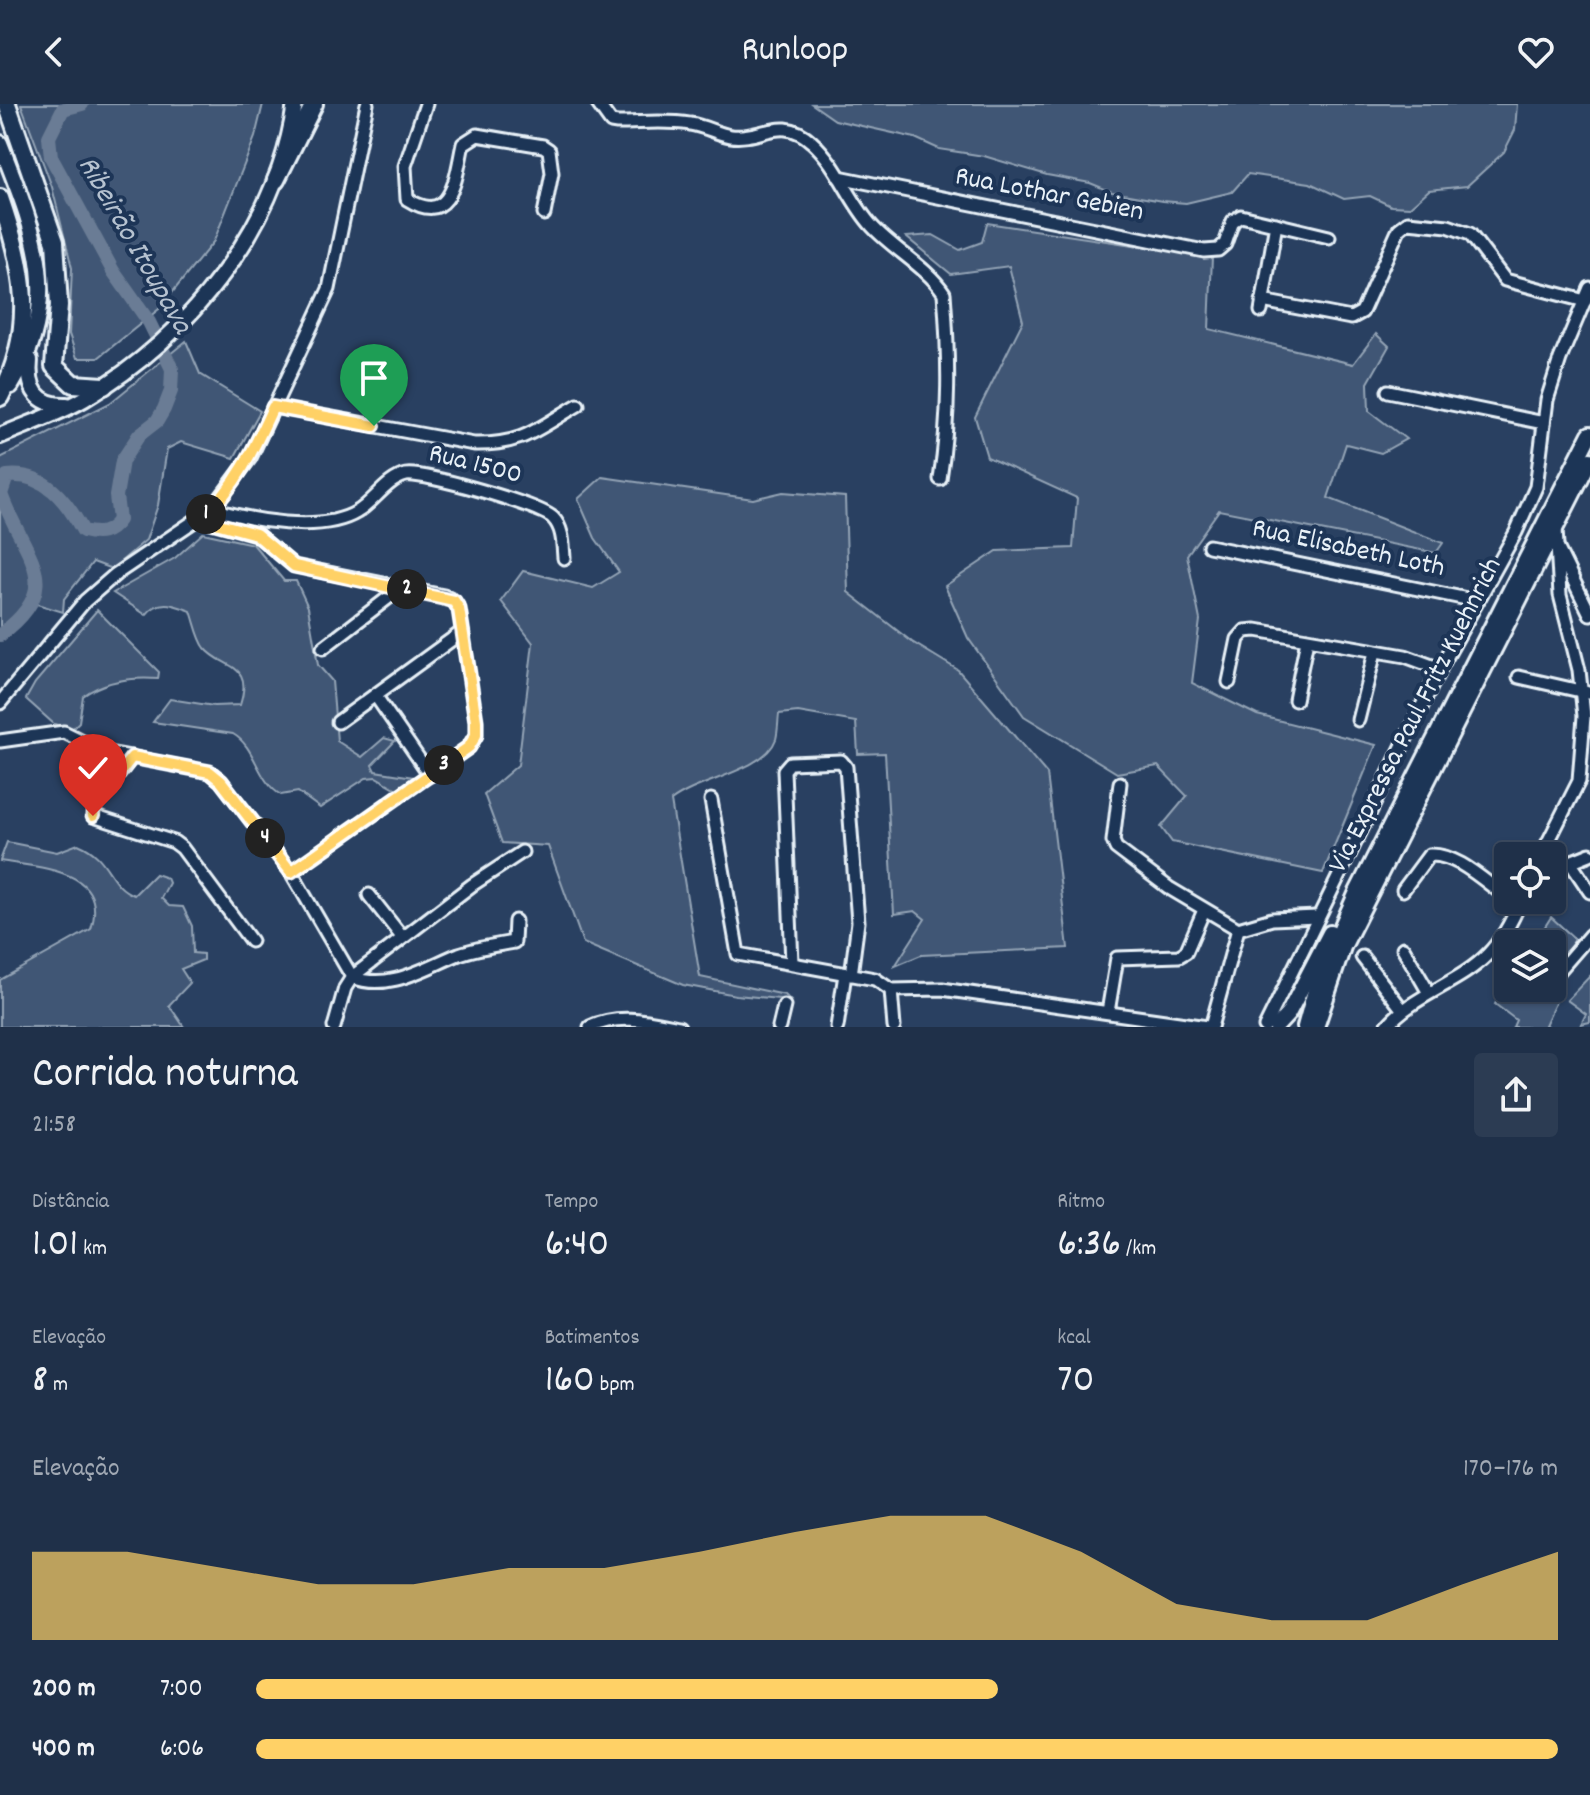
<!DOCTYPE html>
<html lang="pt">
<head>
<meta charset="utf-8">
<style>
	:root { --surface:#1f3049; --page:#2c3c53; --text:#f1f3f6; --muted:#a1a9b4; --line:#3c4b61; --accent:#ffd166 }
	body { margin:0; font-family:Dekko,sans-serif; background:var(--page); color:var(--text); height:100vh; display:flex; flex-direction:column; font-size:30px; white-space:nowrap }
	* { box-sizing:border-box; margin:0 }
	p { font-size:26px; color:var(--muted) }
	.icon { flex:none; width:44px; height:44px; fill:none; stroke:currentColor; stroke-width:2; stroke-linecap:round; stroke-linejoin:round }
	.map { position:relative; height:923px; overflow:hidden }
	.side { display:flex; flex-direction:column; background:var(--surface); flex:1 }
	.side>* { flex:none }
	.tools { position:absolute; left:1494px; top:738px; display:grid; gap:16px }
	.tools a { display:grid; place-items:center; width:72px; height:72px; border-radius:8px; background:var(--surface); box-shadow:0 2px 6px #0004,0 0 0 2px var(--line); font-size:40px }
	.pin { position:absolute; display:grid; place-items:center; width:68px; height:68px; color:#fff; margin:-82px -34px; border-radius:50% 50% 50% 0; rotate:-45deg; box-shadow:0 0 8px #0007 }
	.pin .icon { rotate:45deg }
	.km { position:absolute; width:40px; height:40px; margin:-20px; border-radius:50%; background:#222; color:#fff; font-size:22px; line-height:40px; text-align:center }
	.round { display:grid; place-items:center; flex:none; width:84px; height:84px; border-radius:8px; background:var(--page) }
	.head { display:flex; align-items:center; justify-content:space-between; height:136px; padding:0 32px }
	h1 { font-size:44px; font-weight:600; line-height:60px }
	.stats { display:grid; grid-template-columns:repeat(3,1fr); gap:12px; height:136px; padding:8px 32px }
	.stats div { display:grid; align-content:center }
	.stats b { font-size:40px; font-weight:600 }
	.stats small { font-size:22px; font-weight:400 }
	.stats p { font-size:22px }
	.chart { height:224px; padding:16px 32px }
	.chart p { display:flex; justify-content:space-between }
	.chart svg { width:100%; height:144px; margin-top:8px; fill:var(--accent); opacity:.7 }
	ul { padding:0 32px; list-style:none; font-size:26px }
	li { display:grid; grid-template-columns:128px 96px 1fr; align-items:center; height:60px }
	li i { height:20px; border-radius:10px; background:var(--accent) }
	header { display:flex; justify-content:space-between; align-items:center; height:104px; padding:0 32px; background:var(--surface); font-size:36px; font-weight:600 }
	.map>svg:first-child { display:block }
</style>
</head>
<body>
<header><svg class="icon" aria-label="back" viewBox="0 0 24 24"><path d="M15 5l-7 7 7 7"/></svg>Runloop<svg class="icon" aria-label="heart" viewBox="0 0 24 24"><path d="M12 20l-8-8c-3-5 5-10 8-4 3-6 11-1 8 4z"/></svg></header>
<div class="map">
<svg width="1590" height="923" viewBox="0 0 1590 923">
	<rect width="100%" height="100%" fill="#294061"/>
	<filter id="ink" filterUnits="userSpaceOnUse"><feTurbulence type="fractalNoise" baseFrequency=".0125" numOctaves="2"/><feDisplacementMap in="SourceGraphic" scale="16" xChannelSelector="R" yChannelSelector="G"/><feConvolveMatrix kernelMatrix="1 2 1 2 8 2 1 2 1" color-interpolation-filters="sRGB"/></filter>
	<g filter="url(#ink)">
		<g fill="#415774" stroke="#94a4b6" stroke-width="2">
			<polygon points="21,0 263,0 255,33 214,137 159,205 98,254 77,254 69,230 72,164 52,83"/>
			<polygon points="812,0 1517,0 1515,26 1504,48 1467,82 1429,86 1410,103 1391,102 1370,92 1344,95 1310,79 1248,70 1232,88 1186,99 1162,97 1112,88 1090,79 1047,71 984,52 939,45 915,34 835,16"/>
			<polygon points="987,119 1212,153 1209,225 1353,260 1376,230 1389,242 1368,279 1369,307 1406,335 1381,349 1346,340 1328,394 1443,439 1436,449 1219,406 1187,451 1200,516 1192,579 1257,611 1376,641 1323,769 1172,738 1161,723 1187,692 1158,662 1117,669 1024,612 968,534 945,482 997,447 1073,444 1077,394 987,353 975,313 1023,217 1009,162 951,170 906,133 933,131 960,146 982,138"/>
			<polygon points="186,237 200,270 260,307 234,354 181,338 167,345 158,401 146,436 112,465 93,458 64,495 63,508 27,497 16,515 0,527 0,354 110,299"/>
			<path d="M602,373l151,22 30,-7 62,5 3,95 64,50 46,28 89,104 21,174 -147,7 -26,11 30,-47 -10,-8 -21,3 -9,-161 -27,1 -2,-32 -58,-10 -19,2c-1,8 -1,18 -3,25 -11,32 -77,40 -105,62l29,176 85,18 5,5 -54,-5 -53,-10 -100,-42 -35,-97 -46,-3 -18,-49 34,-29 15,-122 -32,-42 22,-30 70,17 26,-16 -24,-34 -17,-39z"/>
			<path d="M203,429l50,11 31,37h12l12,26 10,58 14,16 5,60 25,16 22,-19 11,3 -23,24 3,6 39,6 -4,9 -13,3 -21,-12 -10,1 -46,30 -22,-16 -17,3c-24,-14 -25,-48 -48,-61l-80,-12 17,-23 44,7 26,-1c14,-44 -17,-35 -35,-57 -7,-9 -10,-26 -14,-37 -16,-6 -32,-14 -45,4l-33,-22 62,-35z"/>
			<path d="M97,506l62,62 -1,7c-27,-2 -53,1 -75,17l-4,26 -6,6 -19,-4 -28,-25 9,-16z"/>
			<path d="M7,738l50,10 21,-8c34,14 29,41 56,51l21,-21 12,4 2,5 -8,15 8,8 14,1 9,19 1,27 10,1v6l-22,9 9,14 -21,22 15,22h-184v-47l91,-51c19,-60 -51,-61 -91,-68z"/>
			<polygon points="1551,813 1575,835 1552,874 1552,840 1534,840"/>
			<polygon points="1590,872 1590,918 1581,920 1586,910 1567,896"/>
			<polygon points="1508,880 1508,884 1551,884 1557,895 1545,921 1549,923 1513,923 1516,916 1495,900"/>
		</g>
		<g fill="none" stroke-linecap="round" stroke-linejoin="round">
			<path stroke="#6b7c95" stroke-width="14" d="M0,531c69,-51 23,-79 1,-141l6,-18c38,-4 59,24 76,55 16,4 26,3 36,-11l-3,-24 6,-35 17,-26 18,-14 7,-12 7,-18 1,-22 -23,-47 -36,-51 -62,-114 -2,-20 14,-28 19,-5"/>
			<defs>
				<g id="minor">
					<path d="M426,0l-21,62 2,33c46,29 49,-24 56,-55l14,-9 66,11 6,4 3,23 -8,41"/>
					<path d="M598,0l13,18 6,1c24,0 50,-3 73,1 15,2 27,10 41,12 31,4 51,-22 81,6 26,23 37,59 60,84 22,24 55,41 72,67 5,64 6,123 -4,186"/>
					<polyline points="839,73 1204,147 1218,146 1225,140 1233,117 1241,112 1329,133"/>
					<polyline points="1262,197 1351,214 1362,208 1399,125 1408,118 1448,122 1470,130 1505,176 1585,197"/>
					<polyline points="1261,207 1276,120"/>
					<polyline points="1388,287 1544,319"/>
					<path d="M273,303l201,37c50,1 64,-16 104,-39"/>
					<path d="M212,405c38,11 109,25 145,3 16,-9 30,-33 49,-37 17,-3 134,30 147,43 10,10 10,26 11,40"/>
					<polyline points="201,415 256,430 294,462 444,492 454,497 459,505 476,617 476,631 469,643 291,768"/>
					<polyline points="1209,442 1477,497"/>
					<polyline points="1557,443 1590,510"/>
					<polyline points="323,544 401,484"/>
					<polyline points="1519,573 1589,589"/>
					<polyline points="1229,578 1238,535 1245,527 1256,526 1405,552 1440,565"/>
					<polyline points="375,591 430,671"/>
					<polyline points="1295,596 1307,536"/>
					<polyline points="0,599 85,497 116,470 212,405 250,354 329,185 367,0"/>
					<polyline points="1358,616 1375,548"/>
					<polyline points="338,618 462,528"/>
					<polyline points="0,637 64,628 104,648 210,668 221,677 291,768 352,873"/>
					<polyline points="132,653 94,702 93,712 174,738 182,744 251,837"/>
					<polyline points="1120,679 1113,737 1116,744 1169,784 1238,825 1272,815 1317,813"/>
					<polyline points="711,696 738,850 875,875 891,886"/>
					<polyline points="1545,744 1570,758 1590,788"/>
					<polyline points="1541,752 1579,677 1584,612 1579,566 1560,491 1556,425"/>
					<polyline points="1570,758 1590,750"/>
					<path d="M1403,786l26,-35c28,-2 57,28 79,43"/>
					<polyline points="369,791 402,833"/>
					<polyline points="1403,844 1429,889"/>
					<polyline points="1362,853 1402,905"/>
					<polyline points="792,859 784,666 790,659 841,657 846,663 858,818 851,871"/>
					<polyline points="1558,868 1590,831"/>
					<path d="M352,873c37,15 74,-10 107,-23 17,-6 37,-9 55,-12l1,-21"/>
					<polyline points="891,886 942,885 1207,923"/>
					<polyline points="891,886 894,923"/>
					<polyline points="1108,908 1117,854 1179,852 1186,848 1204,806"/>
					<polyline points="334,923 345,884 352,873 472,781 522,748"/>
					<path d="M590,923c29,-14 59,-6 89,0"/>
					<polyline points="779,923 784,902"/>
					<polyline points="837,923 845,870"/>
					<polyline points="1211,923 1238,825"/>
					<polyline points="1265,923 1440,565 1516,428 1536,383 1547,296 1560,255 1590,184"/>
					<path d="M1386,923c28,-33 73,-43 102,-73 15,-15 25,-35 33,-54"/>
				</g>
				<g id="major">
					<path d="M0,39c34,87 65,156 11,243"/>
					<path d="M30,256c-3,28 7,46 37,45"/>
					<path d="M0,332c28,-12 58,-22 84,-37 105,-62 194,-172 211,-295"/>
					<polyline points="1276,923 1288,910 1330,829"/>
					<polyline points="1305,923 1318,876 1357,788 1590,330"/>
					<polyline points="1316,923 1343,843 1590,356"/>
				</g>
				<g id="highway">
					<polyline points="7,0 55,138 59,201 54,262 73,280 104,282"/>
					<polyline points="276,76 314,0"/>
					<path d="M0,94c24,70 37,129 0,199"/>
				</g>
			</defs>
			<use href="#minor" stroke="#e8f1f8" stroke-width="17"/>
			<use href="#major" stroke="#e8f1f8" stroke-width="20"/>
			<use href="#highway" stroke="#e8f1f8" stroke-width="22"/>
			<use href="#minor" stroke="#1d3557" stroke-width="11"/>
			<use href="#major" stroke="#1d3557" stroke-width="14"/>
			<use href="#highway" stroke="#1d3557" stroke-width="16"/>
		</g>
	</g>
	<g fill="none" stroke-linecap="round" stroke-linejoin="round" filter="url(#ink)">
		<defs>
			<path id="route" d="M93,712l1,-10 38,-49 78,15 11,9 70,91 178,-125 7,-12v-14l-17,-112 -5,-8 -160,-35 -38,-32 -55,-15c35,-31 53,-70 72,-112l101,19"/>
		</defs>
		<use href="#route" stroke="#fff" stroke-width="16"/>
		<use href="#route" stroke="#ffd166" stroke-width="10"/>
	</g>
	<g text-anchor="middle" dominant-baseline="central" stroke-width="8" stroke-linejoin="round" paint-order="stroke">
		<g font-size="28" fill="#e8f1f8" stroke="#1d3557">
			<text transform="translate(1049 92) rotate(11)">Rua Lothar Gebien</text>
			<text transform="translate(475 362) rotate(14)">Rua 1500</text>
			<text transform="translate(1348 446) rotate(12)">Rua Elisabeth Loth</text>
			<text transform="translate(1417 612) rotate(-63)">Via Expressa Paul Fritz Kuehnrich</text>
		</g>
		<g font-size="30" font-style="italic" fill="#b6c2d0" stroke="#1d3557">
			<text transform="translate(133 142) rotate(60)">Ribeirão Itoupava</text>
		</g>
	</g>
</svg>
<div class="tools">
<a><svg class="icon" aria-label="locate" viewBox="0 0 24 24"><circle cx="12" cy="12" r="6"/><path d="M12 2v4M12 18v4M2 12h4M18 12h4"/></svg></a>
<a><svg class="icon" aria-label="layers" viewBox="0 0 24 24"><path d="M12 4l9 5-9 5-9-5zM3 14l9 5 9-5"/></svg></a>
</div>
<div class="pin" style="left:374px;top:322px;background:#1e9e55"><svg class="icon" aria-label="arrive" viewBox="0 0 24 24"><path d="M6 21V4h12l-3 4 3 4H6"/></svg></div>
<div class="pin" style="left:93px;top:712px;background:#d93025"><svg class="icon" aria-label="check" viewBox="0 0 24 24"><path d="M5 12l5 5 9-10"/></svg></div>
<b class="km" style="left:206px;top:410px">1</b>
<b class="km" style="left:407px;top:485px">2</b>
<b class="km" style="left:444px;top:661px">3</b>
<b class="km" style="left:265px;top:734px">4</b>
</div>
<section class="side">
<div class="head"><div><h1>Corrida noturna</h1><p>21:58</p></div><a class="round"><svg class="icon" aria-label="share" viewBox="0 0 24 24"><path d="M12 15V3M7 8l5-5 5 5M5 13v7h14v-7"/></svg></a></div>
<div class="stats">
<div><p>Distância</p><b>1.01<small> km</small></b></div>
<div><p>Tempo</p><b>6:40</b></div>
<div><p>Ritmo</p><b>6:36<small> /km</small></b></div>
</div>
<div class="stats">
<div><p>Elevação</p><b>8<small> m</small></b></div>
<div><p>Batimentos</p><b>160<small> bpm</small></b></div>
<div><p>kcal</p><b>70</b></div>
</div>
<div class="chart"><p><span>Elevação</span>170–176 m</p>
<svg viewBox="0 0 160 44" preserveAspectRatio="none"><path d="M0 44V17L10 17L20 22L30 27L40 27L50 22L60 22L70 17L80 11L90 6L100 6L110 17L120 33L130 38L140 38L150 27L160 17V44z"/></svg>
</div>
<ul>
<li><b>200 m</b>7:00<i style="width:57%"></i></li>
<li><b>400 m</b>6:06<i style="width:100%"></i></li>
</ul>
</section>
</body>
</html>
